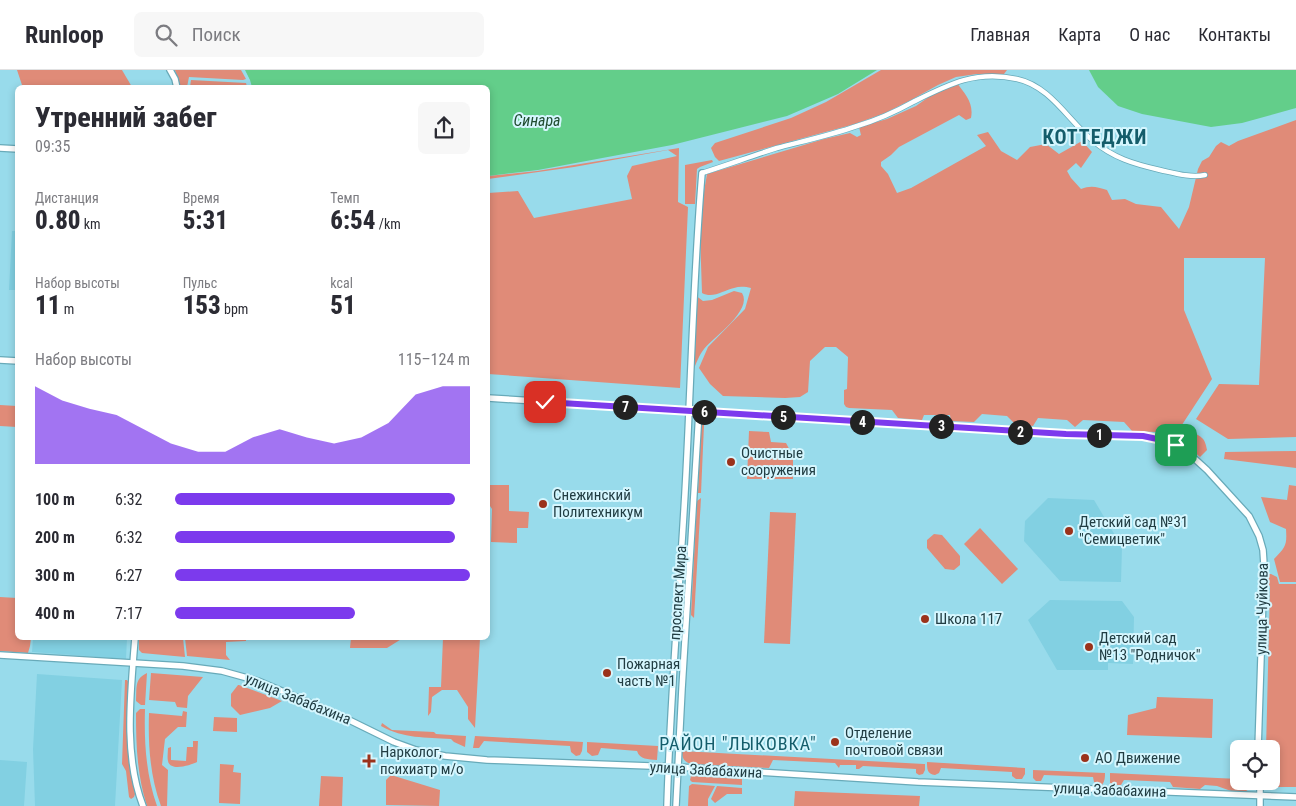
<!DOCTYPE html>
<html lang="ru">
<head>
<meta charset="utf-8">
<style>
	:root { --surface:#fff; --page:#f7f7f7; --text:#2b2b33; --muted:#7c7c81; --line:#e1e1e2; --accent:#7c3aed }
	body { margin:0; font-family:"Roboto Condensed",sans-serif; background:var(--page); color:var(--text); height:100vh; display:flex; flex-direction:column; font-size:19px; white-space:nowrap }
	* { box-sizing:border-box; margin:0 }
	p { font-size:16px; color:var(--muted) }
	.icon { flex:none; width:28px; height:28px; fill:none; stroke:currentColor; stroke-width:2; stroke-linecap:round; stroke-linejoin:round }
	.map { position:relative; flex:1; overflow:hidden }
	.panel { position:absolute; left:15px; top:15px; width:475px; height:555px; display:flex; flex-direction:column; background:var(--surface); border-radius:8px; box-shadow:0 2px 8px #0003 }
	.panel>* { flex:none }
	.controls { position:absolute; left:1230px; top:670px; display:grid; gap:10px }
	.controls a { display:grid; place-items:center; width:50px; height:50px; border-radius:8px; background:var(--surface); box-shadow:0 2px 8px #0003; font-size:25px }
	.pin { position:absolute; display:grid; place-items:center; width:42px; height:42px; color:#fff; margin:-21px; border-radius:10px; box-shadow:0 2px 8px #0006 }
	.km { position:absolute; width:25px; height:25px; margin:-12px; border-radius:50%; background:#222; color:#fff; font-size:14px; line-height:25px; text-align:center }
	.round { display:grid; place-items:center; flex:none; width:52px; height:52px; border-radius:8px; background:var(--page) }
	.head { display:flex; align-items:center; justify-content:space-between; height:85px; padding:0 20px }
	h1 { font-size:28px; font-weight:800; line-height:38px }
	.stats { display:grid; grid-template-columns:repeat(3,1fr); gap:8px; height:85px; padding:5px 20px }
	.stats div { display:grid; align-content:center }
	.stats b { font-size:25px; font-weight:800 }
	.stats small { font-size:14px; font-weight:400 }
	.stats p { font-size:14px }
	.chart { height:140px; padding:10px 20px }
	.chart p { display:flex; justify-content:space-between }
	.chart svg { width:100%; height:90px; margin-top:5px; fill:var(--accent); opacity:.7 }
	ul { padding:0 20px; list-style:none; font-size:16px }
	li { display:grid; grid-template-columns:80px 60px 1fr; align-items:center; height:38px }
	li i { height:12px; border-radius:6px; background:var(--accent) }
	header { display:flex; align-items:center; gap:30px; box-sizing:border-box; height:70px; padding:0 25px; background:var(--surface); border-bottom:1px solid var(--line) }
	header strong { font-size:24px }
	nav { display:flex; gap:28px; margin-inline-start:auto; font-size:18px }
	.search { width:350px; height:45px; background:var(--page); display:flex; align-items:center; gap:12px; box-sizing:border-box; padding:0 18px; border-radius:8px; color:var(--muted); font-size:19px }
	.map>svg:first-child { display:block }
</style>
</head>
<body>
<header>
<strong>Runloop</strong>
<div class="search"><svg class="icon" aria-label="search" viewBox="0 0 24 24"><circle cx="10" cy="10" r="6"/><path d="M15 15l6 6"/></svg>Поиск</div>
<nav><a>Главная</a><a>Карта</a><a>О нас</a><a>Контакты</a></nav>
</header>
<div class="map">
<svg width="1296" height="736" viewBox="0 0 1296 736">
	<rect width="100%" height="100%" fill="#98dbeb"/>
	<g fill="#82d0e2">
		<polygon points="12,161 17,161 17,220 9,220"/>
		<polygon points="1048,428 1094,430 1122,477 1121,512 1060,511 1024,471 1025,451"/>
		<polygon points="1050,530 1122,531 1134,547 1133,594 1108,593 1108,600 1057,600 1028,550"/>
		<polygon points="33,568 127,568 126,589 32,582"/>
		<polygon points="37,604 122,610 115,736 35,736 33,679"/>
		<polygon points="0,690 27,692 24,736 0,736"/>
	</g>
	<g fill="#e08b78">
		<polygon points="17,0 122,0 132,17 74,18 22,15"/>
		<polygon points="175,0 241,0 246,9 243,10 189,7 187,17 180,17"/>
		<polygon points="881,0 1007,0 1004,4 977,4 956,7 938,15 911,30 885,43 855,54 719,91 715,87 711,78 715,73 791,48 826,32"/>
		<polygon points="191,10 246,13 247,17 190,17"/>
		<path d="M957,13c8,11 17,20 14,35l-5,2 -7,-5 -60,32 -8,8 -10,7v4l7,8 9,19 14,-5 75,-42 -9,-11 11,-3 13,19 16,9 13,-13 16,-3 13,10 23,-13 10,11 -11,16 -5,-5 -9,8 4,7 10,11c10,-4 16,-2 26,1l5,10 13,-1 11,5 25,3 18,22 10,-22 9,-38 4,-8 7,-4 7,-11 5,-4 8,4 9,-5 58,-21v317l-68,2 -32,-20 23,-35 40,1 6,-127h-81v52l28,69 -38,58 -19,-5 -23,-1 -8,-9 -41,-2 -8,7 -8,-7 -29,-2 -5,8 -18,-2 -8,-8 -25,-2 -8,8 -23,-1 -1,-6h-26l-2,5 -24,-2 -6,-8 -43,-2 -3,-1 -2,-3v-14l3,-1 1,-32 -12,-10h-11l-15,14 -2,31 -8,5 -15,1 -62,-2 -13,-12 -11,-16 9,-21 37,-38 6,-21c-5,-1 -11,-2 -17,0 -10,2 -21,11 -32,5l-2,-60 2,-30 5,-29 117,-35 26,-6 7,4 4,-2 -2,-8 28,-8 29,-13 24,-17z"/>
		<polygon points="679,78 678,132 688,137 680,318 488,304 488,123 518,121 534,148 632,129 627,106 632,96 677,86 668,80 574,97 488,109 488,106 537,101"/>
		<polygon points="712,90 713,92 700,97 697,99 695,134 685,134 685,95"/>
		<path d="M734,221l8,2c11,17 -28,44 -38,56 -5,6 -8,15 -11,22l2,-76 8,6 9,-1z"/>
		<polygon points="0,335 17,336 17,357 0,356"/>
		<polygon points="701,355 704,355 701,423 698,423"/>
		<polygon points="749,361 769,362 771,372 786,373 793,386 793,409 747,409"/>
		<path d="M1191,361c10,6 14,6 16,19l-7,7 -17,-15z"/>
		<polygon points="1296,381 1296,398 1224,389 1225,382"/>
		<polygon points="488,415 509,415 509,441 529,442 528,458 517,458 517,473 491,472 492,439 488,433"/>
		<path d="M1289,415l7,1v96h-16l-6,-23c12,-12 13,-14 12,-30l-16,-7 -9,-25 26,3z"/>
		<polygon points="701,428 694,548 691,545 697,431"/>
		<polygon points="770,442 796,443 790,574 764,573"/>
		<polygon points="980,458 1018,499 1002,514 964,474"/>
		<polygon points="934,464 942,465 960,486 960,495 954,500 945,499 927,478 927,470"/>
		<polygon points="1267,504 1271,504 1277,507 1279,514 1296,514 1296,717 1265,717 1265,711 1271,711 1271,679 1266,679 1270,517 1268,513"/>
		<polygon points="0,527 17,528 18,568 31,568 30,576 28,583 0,581"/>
		<polygon points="139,568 183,568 185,587 142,583 139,580"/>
		<polygon points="185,568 246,568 246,571 226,572 226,585 230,590 187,586"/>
		<polygon points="351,568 403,568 387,578 350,578"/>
		<polygon points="443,568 480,568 475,658 468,649 468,637 457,620 442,620 432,627 431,642 428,646 429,617 441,617"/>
		<path d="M147,603l-2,32h-4l-5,-4c1,-13 -2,-22 11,-28z"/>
		<polygon points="151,603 203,607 188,626 187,638 177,637 175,632 149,630"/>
		<path d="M125,610h2l2,3c-1,40 -1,72 6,111l-1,3 -3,2 -2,-2 -3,-26 -4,-7z"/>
		<polygon points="238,615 239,615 282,631 270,638 240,645 231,636 231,624"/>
		<polygon points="1157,627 1213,629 1212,668 1127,665 1128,645 1156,638"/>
		<path d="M140,639h5c-1,33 1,66 12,97h-10c-10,-31 -11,-61 -11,-93z"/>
		<path d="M183,641l4,1 -1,15h-8l-13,12 -3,26 6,5 -1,36h-6c-11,-30 -13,-61 -12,-93l33,3z"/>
		<polygon points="214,647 237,648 237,662 213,661"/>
		<path d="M382,653l10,7 42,2 2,2 30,2 -1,11 -11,-5 -3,-3c-26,-2 -47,0 -70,-13z"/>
		<polygon points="475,666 583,672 582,681 580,685 576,686 571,682 570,676 484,671 479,678 473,678"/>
		<path d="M193,671h5l-1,21c-6,3 -27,10 -29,-1 -1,-4 0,-9 0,-13l3,-1v13l15,1 1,-14h6z"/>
		<path d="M587,672l71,4 -1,14c-9,-1 -17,0 -20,-9l-36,-3 -3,7 -6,1 -5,-4z"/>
		<path d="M682,681l242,13h1v6l-2,4 -4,1 -3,-2v-4l-53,-3 -4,3h-3v-4h-16l-1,3 -4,-5 -62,-3 -4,8 -78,-4c-7,-2 -9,-6 -9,-13z"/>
		<path d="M927,692l98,6v6l-3,5h-6l-4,-3v-4l-71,-4 -2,5 -4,2c-8,-1 -8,-6 -8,-13z"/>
		<polygon points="220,694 234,695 233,702 241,703 240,734 219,733"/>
		<path d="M1033,700l72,3c0,4 0,8 -3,12l-4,-1 -4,-2 -1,-5 -49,-2 -3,6h-5l-3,-3z"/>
		<polygon points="1110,703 1239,709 1239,711 1252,711 1251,718 1246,721 1231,721 1217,716 1205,715 1200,719 1173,717 1170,712 1124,710 1121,715 1115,715 1110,713"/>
		<polygon points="391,705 440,720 439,736 386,735 386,710"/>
		<polygon points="321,706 343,707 342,736 319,736"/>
		<polygon points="691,706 742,709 742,715 692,712 690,710"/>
		<polygon points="692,714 715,716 708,729 708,736 688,736 689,716"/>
		<polygon points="717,716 742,718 742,724 727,724 715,733 711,729"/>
		<polygon points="795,721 920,726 919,736 794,736"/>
	</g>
	<g fill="#63ce8a">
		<polygon points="245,0 877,0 838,24 787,46 672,75 538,100 488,106 488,18 252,17 250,10"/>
		<polygon points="1089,0 1296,0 1296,38 1242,53 1211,57 1142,44 1118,36 1098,17"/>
	</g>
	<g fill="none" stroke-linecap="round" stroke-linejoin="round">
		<defs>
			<path id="minor" d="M702,103c25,-8 50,-17 75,-25 27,-7 54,-13 80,-22 20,-6 38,-14 56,-24 36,-18 63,-32 104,-23 33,7 51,41 75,61 21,18 42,24 68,30 14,3 30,8 45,5"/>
			<g id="tertiary">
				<polyline points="170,0 175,9 177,18"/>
				<polyline points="0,78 18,79"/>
				<polyline points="0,290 18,291"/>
				<polyline points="488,328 1066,364 1143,366 1162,370 1176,375 1185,380 1207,400 1249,446 1259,466 1263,480 1264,495 1258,679"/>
				<path d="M135,568c-4,53 -12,117 8,168"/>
				<polyline points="0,585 183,596 222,601 258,611 341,646 394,672 416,680 445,686 487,690 678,697 918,712 1296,727"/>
				<polyline points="1260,711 1260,736"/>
				<path d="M667,736c3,-104 12,-208 18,-313 6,-106 8,-213 17,-320"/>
				<polyline points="676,736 682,619 699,342"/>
			</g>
		</defs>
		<use href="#minor" stroke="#68aab9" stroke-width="6"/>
		<use href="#tertiary" stroke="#68aab9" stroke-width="8"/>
		<use href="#minor" stroke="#fff" stroke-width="4.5"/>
		<use href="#tertiary" stroke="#fff" stroke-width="5.5"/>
	</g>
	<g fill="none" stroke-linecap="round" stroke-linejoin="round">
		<defs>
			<polyline id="route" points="545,332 1066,364 1143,366 1162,370 1176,375"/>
		</defs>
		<use href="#route" stroke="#fff" stroke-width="10"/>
		<use href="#route" stroke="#7c3aed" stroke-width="6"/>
	</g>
	<g fill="#9b321b" stroke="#d5f6fe" stroke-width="2">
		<circle cx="731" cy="392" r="5"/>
		<circle cx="543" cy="434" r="5"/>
		<circle cx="1069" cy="461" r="5"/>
		<circle cx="925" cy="549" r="5"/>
		<circle cx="1089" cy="577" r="5"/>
		<circle cx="607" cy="603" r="5"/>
		<circle cx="835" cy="672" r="5"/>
		<circle cx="1085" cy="688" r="5"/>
		<path d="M366.5 683.5h5v5h5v5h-5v5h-5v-5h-5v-5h5z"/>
	</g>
	<g text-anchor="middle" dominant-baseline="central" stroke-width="4" stroke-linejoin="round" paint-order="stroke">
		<g font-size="15" fill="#213d43" stroke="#d5f6fe" text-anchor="start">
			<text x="741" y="383">Очистные<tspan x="741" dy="17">сооружения</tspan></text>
			<text x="553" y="425">Снежинский<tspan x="553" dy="17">Политехникум</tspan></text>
			<text x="1079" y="452">Детский сад №31<tspan x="1079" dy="17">"Семицветик"</tspan></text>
			<text x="935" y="549">Школа 117</text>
			<text x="1099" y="568">Детский сад<tspan x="1099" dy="17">№13 "Родничок"</tspan></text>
			<text x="617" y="594">Пожарная<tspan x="617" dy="17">часть №1</tspan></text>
			<text x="845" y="663">Отделение<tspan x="845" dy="17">почтовой связи</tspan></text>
			<text x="380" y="682">Нарколог,<tspan x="380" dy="17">психиатр м/о</tspan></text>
			<text x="1095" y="688">АО Движение</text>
		</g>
		<g font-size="15" fill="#213d43" stroke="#d5f6fe">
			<text transform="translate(678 523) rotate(-86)">проспект Мира</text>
			<text transform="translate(1262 539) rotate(-89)">улица Чуйкова</text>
			<text transform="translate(298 629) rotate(22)">улица Забабахина</text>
			<text transform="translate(706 700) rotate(3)">улица Забабахина</text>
			<text transform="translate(1110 720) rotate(2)">улица Забабахина</text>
		</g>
		<g font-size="16" font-style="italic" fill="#214d31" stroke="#d5f6fe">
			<text x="537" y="50">Синара</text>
		</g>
		<g font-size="18" letter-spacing="1" fill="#145d6b" stroke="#d5f6fe">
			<text x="738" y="673">РАЙОН "ЛЫКОВКА"</text>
		</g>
		<g font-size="20" font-weight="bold" letter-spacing="1" fill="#145d6b" stroke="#d5f6fe">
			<text x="1095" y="67">КОТТЕДЖИ</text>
		</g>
	</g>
</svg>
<div class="controls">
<a><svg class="icon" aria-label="locate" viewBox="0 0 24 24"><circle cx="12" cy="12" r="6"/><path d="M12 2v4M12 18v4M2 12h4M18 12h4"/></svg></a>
</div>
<div class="pin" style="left:1176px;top:375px;background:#1e9e55"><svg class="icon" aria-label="arrive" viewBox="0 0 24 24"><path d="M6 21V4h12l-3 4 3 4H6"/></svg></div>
<div class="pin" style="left:545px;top:332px;background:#d93025"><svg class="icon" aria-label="check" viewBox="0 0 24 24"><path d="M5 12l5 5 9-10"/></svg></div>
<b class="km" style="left:1099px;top:365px">1</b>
<b class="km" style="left:1020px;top:362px">2</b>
<b class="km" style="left:941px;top:356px">3</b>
<b class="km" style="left:862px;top:352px">4</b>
<b class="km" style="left:783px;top:347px">5</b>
<b class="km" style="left:704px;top:342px">6</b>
<b class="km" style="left:625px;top:337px">7</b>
<section class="panel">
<div class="head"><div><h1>Утренний забег</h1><p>09:35</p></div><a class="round"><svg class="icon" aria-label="share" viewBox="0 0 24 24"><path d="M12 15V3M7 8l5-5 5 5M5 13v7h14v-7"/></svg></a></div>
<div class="stats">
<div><p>Дистанция</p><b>0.80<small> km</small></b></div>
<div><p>Время</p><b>5:31</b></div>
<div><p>Темп</p><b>6:54<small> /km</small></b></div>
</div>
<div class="stats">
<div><p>Набор высоты</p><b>11<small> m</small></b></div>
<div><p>Пульс</p><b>153<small> bpm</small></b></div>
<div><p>kcal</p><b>51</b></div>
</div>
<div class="chart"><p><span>Набор высоты</span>115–124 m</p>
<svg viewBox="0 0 160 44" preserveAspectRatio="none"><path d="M0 44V6L10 13L20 17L30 20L40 27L50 34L60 38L70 38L80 31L90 27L100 31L110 34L120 31L130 24L140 10L150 6L160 6V44z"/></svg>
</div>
<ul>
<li><b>100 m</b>6:32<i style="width:95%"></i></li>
<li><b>200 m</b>6:32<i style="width:95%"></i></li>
<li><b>300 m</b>6:27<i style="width:100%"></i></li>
<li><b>400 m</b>7:17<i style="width:61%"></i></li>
</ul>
</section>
</div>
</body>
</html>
